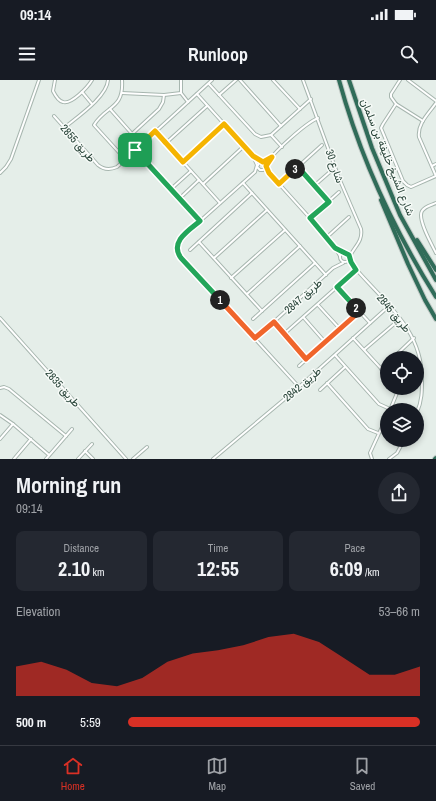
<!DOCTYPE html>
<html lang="en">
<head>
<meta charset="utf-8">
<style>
	:root { --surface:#171b24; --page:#242831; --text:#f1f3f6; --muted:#9ea1a6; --line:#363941; --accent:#d93025 }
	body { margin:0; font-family:"Archivo Narrow",Vazirmatn,sans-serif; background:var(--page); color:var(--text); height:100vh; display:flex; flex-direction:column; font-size:15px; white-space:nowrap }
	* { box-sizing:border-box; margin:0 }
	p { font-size:13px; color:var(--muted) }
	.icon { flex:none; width:22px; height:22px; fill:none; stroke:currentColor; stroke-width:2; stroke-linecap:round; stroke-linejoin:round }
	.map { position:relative; height:379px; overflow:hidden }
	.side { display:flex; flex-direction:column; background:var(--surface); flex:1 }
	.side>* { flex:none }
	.fabs { position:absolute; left:380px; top:271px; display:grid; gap:8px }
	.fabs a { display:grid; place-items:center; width:44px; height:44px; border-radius:50%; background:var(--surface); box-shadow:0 2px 6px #0003; font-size:20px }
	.pin { position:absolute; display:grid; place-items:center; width:34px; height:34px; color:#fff; margin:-17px; border-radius:8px; box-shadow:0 2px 6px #0006 }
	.km { position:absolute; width:20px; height:20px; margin:-10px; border-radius:50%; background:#222; color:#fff; font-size:11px; line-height:20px; text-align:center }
	.round { display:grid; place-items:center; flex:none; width:42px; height:42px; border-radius:21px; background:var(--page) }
	.head { display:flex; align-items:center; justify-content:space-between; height:68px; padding:0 16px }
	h1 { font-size:22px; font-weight:800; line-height:30px }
	.stats { display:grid; grid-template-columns:repeat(3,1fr); gap:6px; height:68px; padding:4px 16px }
	.stats div { display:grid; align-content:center; border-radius:8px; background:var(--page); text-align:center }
	.stats b { font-size:20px; font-weight:800 }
	.stats small { font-size:11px; font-weight:400 }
	.stats p { font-size:11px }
	.chart { height:112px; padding:8px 16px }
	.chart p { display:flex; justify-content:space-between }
	.chart svg { width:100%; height:72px; margin-top:4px; fill:var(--accent); opacity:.7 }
	ul { padding:0 16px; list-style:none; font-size:13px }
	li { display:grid; grid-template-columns:64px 48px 1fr; align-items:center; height:30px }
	li i { height:10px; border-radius:5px; background:var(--accent) }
	.status { display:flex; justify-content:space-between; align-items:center; height:28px; padding:0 20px; background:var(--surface); direction:ltr }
	.status svg { height:11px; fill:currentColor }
	header { display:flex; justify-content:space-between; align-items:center; height:52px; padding:0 16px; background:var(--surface); font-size:18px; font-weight:800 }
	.tabs { display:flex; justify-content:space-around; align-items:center; height:56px; border-top:1px solid var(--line); background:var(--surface); font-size:11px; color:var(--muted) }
	.tabs a { display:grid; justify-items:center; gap:2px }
	.tabs .active { color:var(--accent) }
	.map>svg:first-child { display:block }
</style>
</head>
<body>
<div class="status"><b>09:14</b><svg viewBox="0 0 49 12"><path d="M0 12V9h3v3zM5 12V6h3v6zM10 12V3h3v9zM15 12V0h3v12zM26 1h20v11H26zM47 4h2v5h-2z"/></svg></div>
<header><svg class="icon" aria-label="menu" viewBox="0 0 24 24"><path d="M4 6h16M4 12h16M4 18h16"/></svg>Runloop<svg class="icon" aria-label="search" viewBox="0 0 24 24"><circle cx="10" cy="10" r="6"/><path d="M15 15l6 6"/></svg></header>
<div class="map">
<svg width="436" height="379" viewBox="0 0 436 379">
	<rect width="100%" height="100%" fill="#e5eee9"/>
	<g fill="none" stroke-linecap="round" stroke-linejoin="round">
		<defs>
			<g id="minor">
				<path d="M55,0l-2,11c2,4 5,10 10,11 8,3 25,-15 29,-22"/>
				<path d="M122,0c2,30 -16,25 -28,45l31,34"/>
				<polyline points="181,0 181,13 188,22"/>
				<polyline points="240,0 281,46"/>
				<polyline points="273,0 300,29"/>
				<path d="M303,0l36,98 22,51c2,12 -6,17 -11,27"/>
				<polyline points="400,0 391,14 391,17 396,24 423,41"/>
				<polyline points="408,0 436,21"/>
				<polyline points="209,4 255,54 261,57 271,55 311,19"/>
				<polyline points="82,12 92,24"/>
				<polyline points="122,13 164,15 181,13"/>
				<polyline points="197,14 253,76 266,83 266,88 263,90 260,90 257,87 259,83 261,81"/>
				<polyline points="219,15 236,0"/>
				<path d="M436,23c-7,10 -19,21 -17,34l17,39"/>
				<polyline points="396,24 383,44 381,48 403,101 407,105 411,107 436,96"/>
				<polyline points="110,29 141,64"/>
				<path d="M54,36l44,49c6,5 12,5 19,2l95,-87"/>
				<path d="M64,48c13,-11 43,-31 44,-48"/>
				<polyline points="155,51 220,123"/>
				<polyline points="132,54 159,29 163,22 164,15"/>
				<polyline points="271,55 282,67"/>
				<polyline points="166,63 207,26"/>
				<polyline points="135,69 200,141"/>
				<path d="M253,76l4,9 -2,7 -75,67c-4,7 -3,13 1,19l118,129"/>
				<polyline points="183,81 224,44"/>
				<path d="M266,85c6,-12 40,-42 52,-47"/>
				<polyline points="266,86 272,96 327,157 335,167 340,176"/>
				<polyline points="432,86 436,84"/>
				<polyline points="298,87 329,122"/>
				<polyline points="0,93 6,87 11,79 39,0"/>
				<polyline points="243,103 326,195"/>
				<polyline points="203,104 244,66"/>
				<polyline points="279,104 322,65"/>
				<polyline points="315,105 331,91"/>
				<polyline points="171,109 191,91"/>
				<polyline points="180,118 199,100"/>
				<path d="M436,123c-4,2 -11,3 -14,8 -5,8 10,34 14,42"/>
				<polyline points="310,138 339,112"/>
				<polyline points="327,157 349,137"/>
				<polyline points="199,162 262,231"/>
				<polyline points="190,170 252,113"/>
				<circle cx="345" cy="177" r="5"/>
				<polyline points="214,178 267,130"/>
				<path d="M350,179l5,9c30,35 67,61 67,111 0,12 0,22 -5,33"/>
				<polyline points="231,198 285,150"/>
				<polyline points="337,207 370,243"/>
				<polyline points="247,214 300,166"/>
				<polyline points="318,225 340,249"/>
				<polyline points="0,238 126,379"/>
				<polyline points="304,238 325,262"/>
				<polyline points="253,239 315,183"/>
				<polyline points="274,242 306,279"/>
				<polyline points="284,254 356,190"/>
				<polyline points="353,258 387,295"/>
				<polyline points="255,259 333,188 343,183"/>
				<polyline points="365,269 400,239"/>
				<polyline points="335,275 379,324 390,329"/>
				<polyline points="393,278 414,258"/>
				<polyline points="299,286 359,232"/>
				<polyline points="381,289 387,283"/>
				<polyline points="417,297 422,297"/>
				<polyline points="327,303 368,349 378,353"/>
				<polyline points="0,308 4,307 9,309 66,356"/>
				<polyline points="320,310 345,287"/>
				<polyline points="390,330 397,313 397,308"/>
				<polyline points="0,335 13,344 49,375"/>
				<polyline points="0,359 13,344"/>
				<polyline points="85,371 93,379"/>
				<polyline points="14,379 31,359"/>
				<polyline points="46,379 72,349"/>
				<polyline points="78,379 92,364"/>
				<polyline points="133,379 147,367"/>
				<polyline points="213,379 299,307 389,226"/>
				<polyline points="372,379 370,373 387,336"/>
				<polyline points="389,379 397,373 404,360"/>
			</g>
			<g id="motorway">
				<path d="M339,0c21,77 55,150 97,217"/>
				<polyline points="349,0 372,68 400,135 436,200"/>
				<polyline points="381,120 408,184 425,220 436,239"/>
				<polyline points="417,160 436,190"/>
				<polyline points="435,379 436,378"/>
			</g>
		</defs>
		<use href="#minor" stroke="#a7b6af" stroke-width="4"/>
		<use href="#motorway" stroke="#c2cac6" stroke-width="6"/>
		<use href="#minor" stroke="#fff" stroke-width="2"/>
		<use href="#motorway" stroke="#306c59" stroke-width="4"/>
	</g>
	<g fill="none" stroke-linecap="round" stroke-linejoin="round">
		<defs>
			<path id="split-1" d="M135,70l65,71c-11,9 -31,21 -19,37l39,42"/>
			<polyline id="split-2" points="220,220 255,258 274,242 306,279 359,232 356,228"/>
			<polyline id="split-3" points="295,89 298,87 329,122 310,138 335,168 349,175 351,182 356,190 337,207 356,228"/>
			<polyline id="split-4" points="165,62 183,82 224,44 253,76 263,82 272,77 266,86 269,93 279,104 295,89"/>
			<polyline id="split-5" points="135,70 155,51 165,62"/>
		</defs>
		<use href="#split-1" stroke="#fff" stroke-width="8"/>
		<use href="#split-2" stroke="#fff" stroke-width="8"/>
		<use href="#split-3" stroke="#fff" stroke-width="8"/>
		<use href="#split-4" stroke="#fff" stroke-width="8"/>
		<use href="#split-5" stroke="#fff" stroke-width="8"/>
		<use href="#split-1" stroke="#22a559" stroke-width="5"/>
		<use href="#split-2" stroke="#f0652b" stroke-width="5"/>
		<use href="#split-3" stroke="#22a559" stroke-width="5"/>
		<use href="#split-4" stroke="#f5b400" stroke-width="5"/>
		<use href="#split-5" stroke="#f5b400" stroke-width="5"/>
	</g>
	<g text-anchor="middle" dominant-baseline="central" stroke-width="3" stroke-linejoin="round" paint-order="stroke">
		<g font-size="11" fill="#244035" stroke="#f6faf7">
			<text transform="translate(78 63) rotate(48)">طريق 2855</text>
			<text transform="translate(388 77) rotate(68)">شارع الشيخ خليفة بن سلمان</text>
			<text transform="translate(335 86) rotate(71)">شارع 30</text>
			<text transform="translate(303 216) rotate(-42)">طريق 2847</text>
			<text transform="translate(394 233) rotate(50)">طريق 2845</text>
			<text transform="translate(302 304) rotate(-41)">طريق 2842</text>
			<text transform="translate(63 308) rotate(48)">طريق 2835</text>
		</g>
	</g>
</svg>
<div class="fabs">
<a><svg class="icon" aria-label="locate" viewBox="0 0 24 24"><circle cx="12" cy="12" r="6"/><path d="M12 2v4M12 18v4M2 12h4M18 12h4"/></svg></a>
<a><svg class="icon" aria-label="layers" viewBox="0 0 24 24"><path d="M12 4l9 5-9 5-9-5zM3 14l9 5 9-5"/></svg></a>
</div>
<div class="pin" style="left:135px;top:70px;background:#1e9e55"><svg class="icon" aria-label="arrive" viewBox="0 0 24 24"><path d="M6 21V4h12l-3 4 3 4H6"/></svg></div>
<b class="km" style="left:220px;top:220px">1</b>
<b class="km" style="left:356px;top:228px">2</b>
<b class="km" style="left:295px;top:89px">3</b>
</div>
<section class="side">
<div class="head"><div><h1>Morning run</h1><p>09:14</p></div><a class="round"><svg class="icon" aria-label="share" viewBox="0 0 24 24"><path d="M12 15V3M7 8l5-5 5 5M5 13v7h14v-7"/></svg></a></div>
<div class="stats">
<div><p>Distance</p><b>2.10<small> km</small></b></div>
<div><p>Time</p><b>12:55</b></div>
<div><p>Pace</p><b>6:09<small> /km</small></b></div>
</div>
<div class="chart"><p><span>Elevation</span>53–66 m</p>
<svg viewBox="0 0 160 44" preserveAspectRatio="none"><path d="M0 44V26L10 23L20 28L30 36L40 38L50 33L60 23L70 18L80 16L90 13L100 8L110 6L120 11L130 21L140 31L150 31L160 26V44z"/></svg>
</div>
<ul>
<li><b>500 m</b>5:59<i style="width:100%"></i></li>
</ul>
</section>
<nav class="tabs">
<a class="active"><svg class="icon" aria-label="home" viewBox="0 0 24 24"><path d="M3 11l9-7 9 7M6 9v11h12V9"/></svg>Home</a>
<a><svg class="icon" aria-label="map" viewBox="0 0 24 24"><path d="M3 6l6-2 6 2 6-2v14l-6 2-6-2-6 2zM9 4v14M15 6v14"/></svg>Map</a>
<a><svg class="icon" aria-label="saved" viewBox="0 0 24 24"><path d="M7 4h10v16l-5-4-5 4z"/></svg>Saved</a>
</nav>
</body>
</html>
